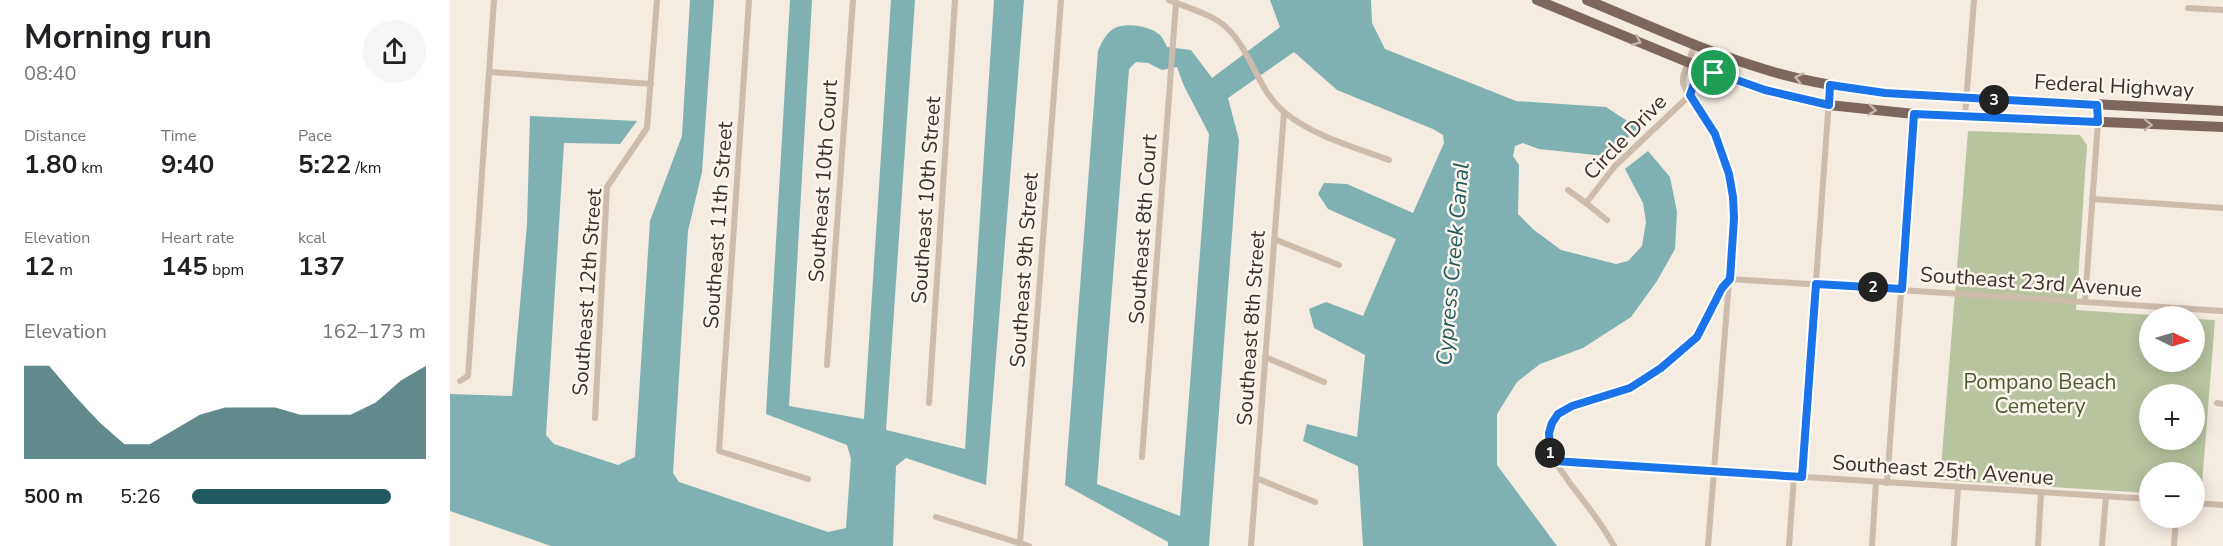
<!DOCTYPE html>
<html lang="en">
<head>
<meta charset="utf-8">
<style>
	:root { --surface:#fff; --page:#f6f6f6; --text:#202124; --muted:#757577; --accent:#1f5a5e }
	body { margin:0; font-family:"Nunito Sans",sans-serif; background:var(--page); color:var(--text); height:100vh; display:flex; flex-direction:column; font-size:22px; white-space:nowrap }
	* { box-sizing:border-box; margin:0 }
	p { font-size:20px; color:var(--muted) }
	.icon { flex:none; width:33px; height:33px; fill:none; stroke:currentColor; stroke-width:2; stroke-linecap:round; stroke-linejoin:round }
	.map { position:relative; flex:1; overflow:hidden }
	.side { display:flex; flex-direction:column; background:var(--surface); width:450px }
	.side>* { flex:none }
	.needle { width:39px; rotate:95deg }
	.controls { position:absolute; left:1689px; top:306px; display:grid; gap:12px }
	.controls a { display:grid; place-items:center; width:66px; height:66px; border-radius:50%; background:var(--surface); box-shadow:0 3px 15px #0003; font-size:30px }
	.pin { position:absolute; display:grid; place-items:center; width:51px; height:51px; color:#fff; margin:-26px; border:3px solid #fff; border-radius:50%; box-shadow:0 2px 6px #0007 }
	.km { position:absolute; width:30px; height:30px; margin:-15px; border-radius:50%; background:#222; color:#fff; font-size:16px; line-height:30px; text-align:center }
	.round { display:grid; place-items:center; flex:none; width:63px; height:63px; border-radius:32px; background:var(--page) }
	.headline { display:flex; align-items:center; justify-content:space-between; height:102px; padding:0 24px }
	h1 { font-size:33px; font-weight:700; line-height:45px }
	.figures { display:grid; grid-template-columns:repeat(3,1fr); gap:9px; height:102px; padding:6px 24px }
	.figures div { display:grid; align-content:center }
	.figures b { font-size:26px; font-weight:700 }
	.figures small { font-size:16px; font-weight:400 }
	.figures p { font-size:16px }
	.chart { height:168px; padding:12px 24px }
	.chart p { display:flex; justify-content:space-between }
	.chart svg { width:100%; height:108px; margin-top:6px; fill:var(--accent); opacity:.7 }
	ul { padding:0 24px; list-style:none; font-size:20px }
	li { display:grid; grid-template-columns:96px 72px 1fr; align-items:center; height:45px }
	li i { height:15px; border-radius:8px; background:var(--accent) }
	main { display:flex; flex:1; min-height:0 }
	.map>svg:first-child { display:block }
</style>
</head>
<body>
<main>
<section class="side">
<div class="headline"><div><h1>Morning run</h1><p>08:40</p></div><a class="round"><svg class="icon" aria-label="share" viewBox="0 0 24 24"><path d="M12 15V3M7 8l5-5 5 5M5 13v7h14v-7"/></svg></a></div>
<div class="figures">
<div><p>Distance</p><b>1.80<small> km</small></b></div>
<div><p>Time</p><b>9:40</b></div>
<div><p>Pace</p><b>5:22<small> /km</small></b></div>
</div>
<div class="figures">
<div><p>Elevation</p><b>12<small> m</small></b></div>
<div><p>Heart rate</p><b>145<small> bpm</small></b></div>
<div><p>kcal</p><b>137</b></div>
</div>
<div class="chart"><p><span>Elevation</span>162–173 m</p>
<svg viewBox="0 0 160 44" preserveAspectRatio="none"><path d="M0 44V6L10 6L20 18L30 29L40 38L50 38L60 32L70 26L80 23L90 23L100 23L110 26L120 26L130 26L140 21L150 12L160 6V44z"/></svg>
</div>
<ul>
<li><b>500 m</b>5:26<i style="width:85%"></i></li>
</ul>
</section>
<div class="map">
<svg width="1773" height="546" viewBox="0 0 1773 546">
	<rect width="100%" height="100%" fill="#f4ebe1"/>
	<path fill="#b8c4a0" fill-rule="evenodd" d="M1518,131l112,4 7,10 -11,165 90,6h-16v46h44l1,-43 20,1 -14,177 -6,-1 -1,-24h-44l-1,21 -209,-13zM1700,394h44v46h-44z"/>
	<g fill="#7fb0b2" fill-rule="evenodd">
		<polygon points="240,0 264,0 252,172 238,231 223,473 229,482 378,532 396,528 401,459 397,445 316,414 340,0 362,0 339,406 414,419 441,0 465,0 436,430 515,449 544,0 574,0 536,485 456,458 446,466 443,546 101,546 0,511 0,394 62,396 77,224 80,116 187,121 170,144 114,143 96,435 104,444 168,465 185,457 200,221 232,136"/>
		<path d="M820,0h101l1,23 13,26 131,52 90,6 32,21 -23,22 -10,6 -66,-7 -16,-6 -8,3 -2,10 6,9 -1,49 16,16 27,20 55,14 12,-3 14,-15 4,-24 -3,-19 -18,-34 23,-18 22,26 7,35 -2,37 -18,32 -26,36 -48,31 -43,16 -23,18 -20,32v51l60,81h-194l-5,-80 -55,-25 4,-17 50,13 8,-82 -51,-27 -5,-19 17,-7 37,14 33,-77 -68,-30 -10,-15 6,-11 23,1 66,29 31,-70 -1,-8 -10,-6 -96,-39 -43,-38 -66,46 11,42 -30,406h-41v-4l-103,-57 33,-434c3,-8 8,-18 17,-23 11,-6 36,-2 45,7 3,3 5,8 7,12l24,3 21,28 68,-51zM686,62l12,1 14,7 15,-3 7,19 25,48 -29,382 -83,-32 32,-415z"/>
	</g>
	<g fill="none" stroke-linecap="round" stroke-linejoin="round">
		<g stroke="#cdbbac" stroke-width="6">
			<polyline points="299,0 269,451 358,479"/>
			<path d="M719,0c18,8 44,14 58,28 25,24 30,61 57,84 29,24 70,35 105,48"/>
			<polyline points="1738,8 1773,10"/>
			<path d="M1245,44l-12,32v7c4,15 22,34 30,48 15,26 20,58 21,87l-26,328"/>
			<polyline points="40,72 201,84"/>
			<polyline points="1515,116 1524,0"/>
			<polyline points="1118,190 1136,203"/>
			<polyline points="1642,199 1773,208"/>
			<polyline points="1157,220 1136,203 1165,166 1240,95 1256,49"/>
			<polyline points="824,239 889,265"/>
			<polyline points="1280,279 1773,311"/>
			<polyline points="1635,302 1648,122 1647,105"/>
			<polyline points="815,357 874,382"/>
			<polyline points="377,365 403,0"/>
			<polyline points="10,381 18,376 44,0"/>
			<polyline points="479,403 505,0"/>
			<polyline points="1767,403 1773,404"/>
			<polyline points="145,418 157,187 197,128 207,0"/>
			<polyline points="692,457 726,3"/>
			<polyline points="1104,461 1700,499"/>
			<polyline points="1352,477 1380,85"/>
			<polyline points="806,478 865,502"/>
			<polyline points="1437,483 1464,114"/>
			<polyline points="1744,503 1773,505"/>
			<polyline points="486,517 579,546"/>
			<polyline points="570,543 611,0"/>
			<polyline points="801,546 834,112"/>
			<path d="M1164,546c-12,-23 -29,-43 -45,-64 -6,-10 -16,-20 -19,-31 -13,-49 50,-50 79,-62 16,-7 59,-40 69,-54 12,-18 17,-39 31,-56"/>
			<polyline points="1339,546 1344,476"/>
			<polyline points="1422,546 1426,482"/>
			<polyline points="1504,546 1508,487"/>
			<polyline points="1588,546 1591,493"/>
			<polyline points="1652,546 1656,496"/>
			<polyline points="1724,546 1726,518"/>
		</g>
		<g stroke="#7d675c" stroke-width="10">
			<polyline points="1087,0 1276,78 1315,90 1379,105 1464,114 1773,127"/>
			<path d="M1137,0c59,24 118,52 180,70 38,12 78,18 118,23l338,18"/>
		</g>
	</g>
	<defs><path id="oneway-chevron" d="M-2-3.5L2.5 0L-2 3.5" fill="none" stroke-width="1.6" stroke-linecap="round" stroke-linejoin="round" transform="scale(1.5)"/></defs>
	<g stroke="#c2b5ac">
		<use href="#oneway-chevron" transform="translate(1187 41) rotate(23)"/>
		<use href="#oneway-chevron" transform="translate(1349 78) rotate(-167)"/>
		<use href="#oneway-chevron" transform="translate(1422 110) rotate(6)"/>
		<use href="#oneway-chevron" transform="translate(1698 125) rotate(2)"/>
	</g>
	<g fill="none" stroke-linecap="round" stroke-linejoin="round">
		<defs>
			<polygon id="route" points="1250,67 1315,90 1379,105 1380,85 1435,93 1647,105 1648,122 1464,114 1452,289 1366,284 1352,477 1104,461 1100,452 1099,433 1102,423 1108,414 1122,406 1180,388 1211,368 1247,337 1272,288 1280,279 1284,218 1283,197 1279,174 1265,134 1240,95"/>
		</defs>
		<use href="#route" stroke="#fff" stroke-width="12"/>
		<use href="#route" stroke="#1a73e8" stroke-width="8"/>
	</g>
	<g text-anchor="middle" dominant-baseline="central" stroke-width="5" stroke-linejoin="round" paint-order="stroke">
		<g font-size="21" fill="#3b302b" stroke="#fbf5ee">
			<text transform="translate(1664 86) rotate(3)">Federal Highway</text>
			<text transform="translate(1175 137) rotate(-46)">Circle Drive</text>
			<text transform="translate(373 181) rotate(-86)">Southeast 10th Court</text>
			<text transform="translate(476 200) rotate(-86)">Southeast 10th Street</text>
			<text transform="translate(268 225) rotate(-86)">Southeast 11th Street</text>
			<text transform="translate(693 229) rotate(-86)">Southeast 8th Court</text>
			<text transform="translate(574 270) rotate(-86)">Southeast 9th Street</text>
			<text transform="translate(1581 282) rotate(4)">Southeast 23rd Avenue</text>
			<text transform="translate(137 292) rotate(-86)">Southeast 12th Street</text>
			<text transform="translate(801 328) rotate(-86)">Southeast 8th Street</text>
			<text transform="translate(1493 470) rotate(4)">Southeast 25th Avenue</text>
		</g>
		<g font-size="21" fill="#4a5a2e" stroke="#fbf5ee">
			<text x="1590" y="382">Pompano Beach<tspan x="1590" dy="24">Cemetery</tspan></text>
		</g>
		<g font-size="22" font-style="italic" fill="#1f5a5e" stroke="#fbf5ee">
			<text transform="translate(1003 264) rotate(-85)">Cypress Creek Canal</text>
		</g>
	</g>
</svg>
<div class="controls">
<a><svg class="needle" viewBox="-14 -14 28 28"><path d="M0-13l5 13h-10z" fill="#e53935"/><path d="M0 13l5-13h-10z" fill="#757577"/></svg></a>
<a>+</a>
<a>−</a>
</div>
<div class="pin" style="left:1264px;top:73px;background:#1e9e55"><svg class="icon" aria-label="arrive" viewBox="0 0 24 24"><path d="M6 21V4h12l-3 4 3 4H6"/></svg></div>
<b class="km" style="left:1100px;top:453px">1</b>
<b class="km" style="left:1423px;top:287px">2</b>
<b class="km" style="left:1544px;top:100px">3</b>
</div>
</main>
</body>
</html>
